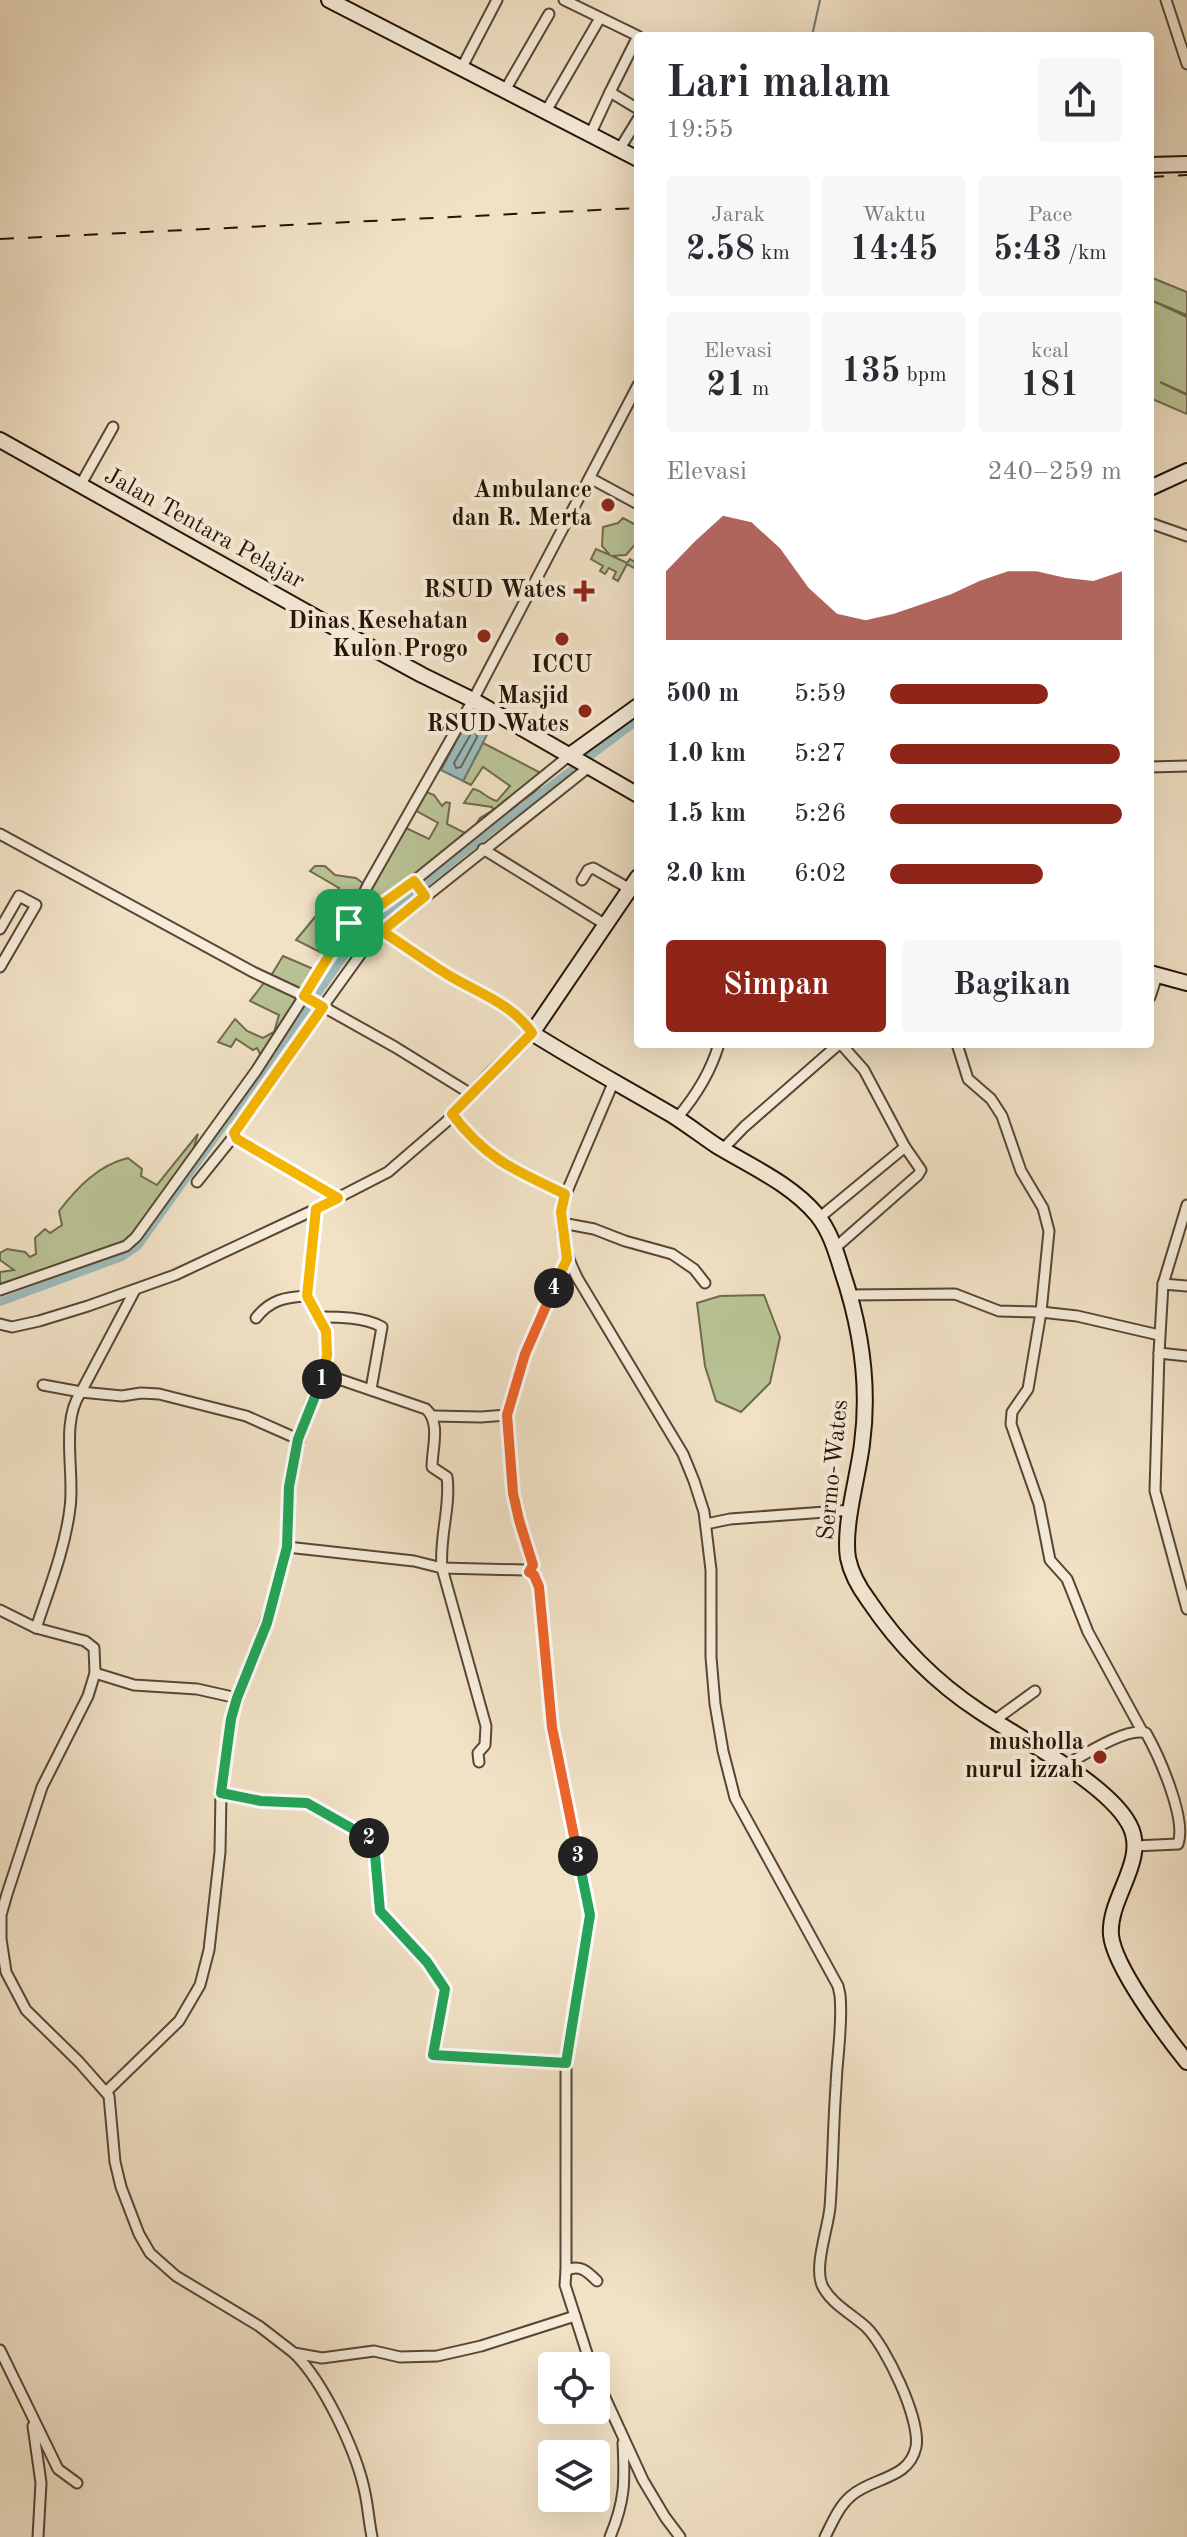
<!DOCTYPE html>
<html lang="id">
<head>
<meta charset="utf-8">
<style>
	:root { --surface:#fff; --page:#f7f7f7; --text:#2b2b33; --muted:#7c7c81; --accent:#8f2418 }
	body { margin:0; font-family:"Old Standard TT",serif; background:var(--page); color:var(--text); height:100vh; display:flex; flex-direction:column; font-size:30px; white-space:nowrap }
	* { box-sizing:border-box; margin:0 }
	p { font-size:26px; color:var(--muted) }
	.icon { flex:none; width:44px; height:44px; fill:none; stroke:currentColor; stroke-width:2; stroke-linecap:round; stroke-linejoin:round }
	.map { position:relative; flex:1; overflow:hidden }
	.drawer { position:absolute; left:634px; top:32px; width:520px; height:1016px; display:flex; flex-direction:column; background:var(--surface); border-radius:8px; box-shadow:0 8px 32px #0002 }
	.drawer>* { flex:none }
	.fabs { position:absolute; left:538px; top:2352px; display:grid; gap:16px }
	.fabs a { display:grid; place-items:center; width:72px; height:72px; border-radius:8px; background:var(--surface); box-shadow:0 8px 32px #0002; font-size:40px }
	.pin { position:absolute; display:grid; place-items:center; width:68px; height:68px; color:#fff; margin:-34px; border-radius:16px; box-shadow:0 4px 12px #0006 }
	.km { position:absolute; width:40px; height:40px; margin:-20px; border-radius:50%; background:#222; color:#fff; font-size:22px; line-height:40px; text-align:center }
	.round { display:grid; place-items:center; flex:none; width:84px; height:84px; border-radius:8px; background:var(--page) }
	.summary { display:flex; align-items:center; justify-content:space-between; height:136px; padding:0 32px }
	h1 { font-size:44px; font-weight:800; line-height:60px }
	.metrics { display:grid; grid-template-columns:repeat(3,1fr); gap:12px; height:136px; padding:8px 32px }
	.metrics div { display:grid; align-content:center; border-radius:8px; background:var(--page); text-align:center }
	.metrics b { font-size:34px; font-weight:800 }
	.metrics small { font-size:22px; font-weight:400 }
	.metrics p { font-size:22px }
	.chart { height:224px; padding:16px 32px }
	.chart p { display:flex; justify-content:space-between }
	.chart svg { width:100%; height:144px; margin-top:8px; fill:var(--accent); opacity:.7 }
	.action { display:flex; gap:16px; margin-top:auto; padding:16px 32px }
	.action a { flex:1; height:92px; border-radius:8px; background:var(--accent); color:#fff; font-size:32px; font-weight:800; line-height:92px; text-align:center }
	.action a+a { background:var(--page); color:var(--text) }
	ul { padding:0 32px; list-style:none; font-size:26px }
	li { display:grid; grid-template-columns:128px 96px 1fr; align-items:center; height:60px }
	li i { height:20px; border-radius:10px; background:var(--accent) }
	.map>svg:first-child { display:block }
</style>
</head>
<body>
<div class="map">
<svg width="1187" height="2537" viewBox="0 0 1187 2537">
	<rect width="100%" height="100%" fill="#f1e1c5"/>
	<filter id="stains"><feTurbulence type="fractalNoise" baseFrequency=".0025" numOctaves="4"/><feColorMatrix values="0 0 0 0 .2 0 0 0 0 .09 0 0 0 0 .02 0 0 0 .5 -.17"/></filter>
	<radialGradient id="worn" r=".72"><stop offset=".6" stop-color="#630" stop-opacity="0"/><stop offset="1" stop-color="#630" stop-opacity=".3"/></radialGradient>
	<g fill="#b9c395" stroke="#6f6b4c" stroke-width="2">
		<polygon points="1150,277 1187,292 1187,315 1153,301 1187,317 1187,394 1160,382 1187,395 1187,414 1150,398"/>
		<polygon points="623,518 638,526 638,541 626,555 612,556 627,563 630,559 638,564 638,570 627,564 618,581 613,578 616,572 609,568 605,574 600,571 603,566 591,559 596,549 610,555 602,546 603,527 618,523"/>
		<path d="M483,743l58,30 7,5 -1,2 -29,28 -12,4 -156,123 -21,30 75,-138 25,12 9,-16 -23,-13 9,-19 10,4 8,11 4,-4 4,1 -3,21 22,11 11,-17 13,-8 -1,-3 -28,-4 9,-14c9,1 14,10 24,12l13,-15 -27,-19 -12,18 -8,-4z"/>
		<polygon points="315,866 325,866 335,875 356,878 364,884 339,938 321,963 324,954 296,940 339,888 310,871"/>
		<polygon points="283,956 318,971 261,1056 257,1048 253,1050 236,1039 231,1047 218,1042 235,1019 247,1031 263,1038 274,1032 279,1015 250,1001 267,979 269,979"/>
		<path d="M198,1134l-8,26 -58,81 -101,36 -31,7v-12l14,-2 -14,-10v-7l7,-4 18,3 5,5 6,-3 -1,-16 10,-9 5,4 12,-8 -3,-14c18,-23 39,-46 69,-53l14,11 -1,7 16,9z"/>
		<polygon points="764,1295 780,1337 770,1383 741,1412 716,1401 705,1366 697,1303 720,1296"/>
	</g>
	<polygon fill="#9cbcbb" stroke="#6c7872" stroke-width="2" points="468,719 489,731 463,781 441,770"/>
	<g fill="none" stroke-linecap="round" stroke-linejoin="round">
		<polygon stroke="#606860" stroke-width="2" points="472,732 476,733 477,737 461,767 456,768 454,763"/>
		<polyline stroke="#6c7872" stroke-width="2" points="812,36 820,0"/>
		<polyline stroke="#9cbcbb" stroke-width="8" points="0,1302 122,1257 138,1246 357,938 492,830 638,720"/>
		<defs>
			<g id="street">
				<polyline points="564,0 638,36 610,92"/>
				<polyline points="1166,0 1187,64"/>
				<polyline points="461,69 497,0"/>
				<polyline points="504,92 549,14"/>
				<polyline points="545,113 600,18"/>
				<polyline points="590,135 610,92 638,109"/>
				<polyline points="619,150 638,119"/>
				<polyline points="590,478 638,504"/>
				<polyline points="81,484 113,427"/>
				<polyline points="1150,523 1187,536"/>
				<polyline points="1150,767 1187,766"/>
				<polyline points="0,834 253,972 304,996 395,1047 471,1094"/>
				<polyline points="483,849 606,925"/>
				<polyline points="582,880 588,870 593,868 630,889"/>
				<polyline points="350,923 371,912 414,881 570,755"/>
				<polyline points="0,929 19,896 36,905 0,967"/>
				<polyline points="1150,997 1157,976"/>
				<path d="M614,1081l-52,122c-4,27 4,53 16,76l105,175 11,27 10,31 7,58v87l4,47 8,47 12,47 103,188 2,9c3,29 -3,61 -4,91 -3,40 -3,81 -6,121 -2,22 -16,58 -8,78 8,18 30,29 44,42 20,19 55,93 50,120 -7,33 -44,30 -65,49 -12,10 -19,27 -26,41"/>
				<path d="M452,1114c34,45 64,57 113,80"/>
				<path d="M677,1118c18,-21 34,-47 42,-74"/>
				<polyline points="723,1149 744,1127 839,1044"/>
				<polyline points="197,1182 234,1136"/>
				<polyline points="338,1198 237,1139 234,1133 237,1126 370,941 589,767"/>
				<polyline points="1187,1205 1163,1284 1159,1353 1187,1356"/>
				<polyline points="819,1218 905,1147"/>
				<polyline points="562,1223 594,1229 625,1241 672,1254 694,1269 705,1283"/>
				<polyline points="835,1248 918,1175 921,1170 905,1147 864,1070 841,1044"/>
				<polyline points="1163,1284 1187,1286"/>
				<polyline points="0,1290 126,1246 136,1237 256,1071 341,939 368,885 473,700 638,385"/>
				<polyline points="135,1290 81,1392 122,1396 141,1393 159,1394 246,1416 298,1439"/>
				<polyline points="850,1295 955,1294 999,1311 1041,1312 1049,1231 1043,1208 1021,1171 1002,1116 991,1099 968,1079 957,1044"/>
				<path d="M319,1317c20,0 46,0 63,10l-11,62"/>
				<path d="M256,1318c14,-18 29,-21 51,-22"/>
				<path d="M0,1324l12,3 27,-6 49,-15 87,-31 141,-66 72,-37 58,-50 42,-47 44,-42c-20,-30 -57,-41 -87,-60 -21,-13 -42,-28 -63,-42"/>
				<polyline points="1159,1353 1155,1491 1187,1609"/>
				<path d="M324,1374l102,35c15,14 6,39 6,58l15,10c4,30 -8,60 -5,91l44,158 -1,19 -7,8 1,9"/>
				<polyline points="434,1416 481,1417 507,1415"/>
				<polyline points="706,1524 730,1519 852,1510"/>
				<polyline points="287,1547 414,1561 442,1568 524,1570 534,1575 539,1587 552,1727 590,1915 566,2063 566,2271"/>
				<polyline points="529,1572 533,1565 519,1520 513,1493 507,1415 525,1354 567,1259"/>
				<polyline points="0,1610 36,1628 85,1641 94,1648 95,1673 88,1696 42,1787 7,1894 1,1915 1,1939 6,1972 26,2010 79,2062 109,2096 115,2162 121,2187 139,2234 150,2253 176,2276 259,2326 294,2353 322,2358 374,2351 400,2357 437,2356 481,2346 575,2316 591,2366"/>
				<path d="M36,1628c13,-39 29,-79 34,-120 5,-35 -10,-86 11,-116l-38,-7"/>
				<polyline points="95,1673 134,1685 197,1689 237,1698"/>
				<polyline points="995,1720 1035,1691"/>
				<polyline points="1142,1731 1088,1632 1067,1579 1050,1560 1039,1504 1011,1424 1012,1412 1028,1389 1041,1312 1077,1316 1159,1335"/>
				<path d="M1064,1766c18,-10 64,-40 82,-33 13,23 41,86 32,111l-44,2"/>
				<polyline points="221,1793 261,1801 307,1803 372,1841 380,1911 427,1962 445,1989 433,2055 566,2063"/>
				<polyline points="106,2092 179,2021 200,1985 209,1950 220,1852 221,1793 231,1719 273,1601 287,1547 289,1487 293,1462 310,1405 325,1369 326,1331 307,1296 316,1209"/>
				<path d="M575,2316l-10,-31 1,-14c13,-8 22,1 31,10"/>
				<polyline points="0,2350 58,2469 77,2483"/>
				<path d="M294,2353c29,28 63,99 71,140 3,14 4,29 7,44"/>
				<polyline points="596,2378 643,2480 665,2517 680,2537"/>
				<polyline points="33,2426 41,2483 38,2537"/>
				<path d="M610,2537c15,-36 15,-55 13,-94"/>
			</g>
			<g id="secondary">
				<polyline points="329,0 638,159"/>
				<polyline points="1150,165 1187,164"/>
				<polyline points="0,440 328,624 422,675 473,700 638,795"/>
				<polyline points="1150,488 1187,471"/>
				<polyline points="570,755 638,706"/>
				<path d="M638,877l-106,156c46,29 94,55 140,82 16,10 30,21 45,31 35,21 74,38 100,69 13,16 19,36 25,56 19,56 28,113 20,173 -4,33 -19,83 -14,114 3,15 12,31 21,43 29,43 66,81 110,110 40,27 128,72 150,113 20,36 -21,73 -18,111 3,32 55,101 76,127"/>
				<polyline points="1150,973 1187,983"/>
			</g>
		</defs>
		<use href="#street" stroke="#584634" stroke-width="13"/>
		<use href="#secondary" stroke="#251304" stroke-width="18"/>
		<use href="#street" stroke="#f6ecd9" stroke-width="9"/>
		<use href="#secondary" stroke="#f6ecd9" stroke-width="14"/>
		<g stroke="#251304" stroke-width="2" stroke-dasharray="14 14" stroke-linecap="butt">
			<polyline points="1150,177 1187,175"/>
			<polyline points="0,239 638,208"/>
		</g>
	</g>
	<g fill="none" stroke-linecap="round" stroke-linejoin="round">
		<defs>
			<polyline id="split-1" points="322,1379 327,1355 326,1331 307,1296 316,1209 338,1198 237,1139 234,1133 323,1007 304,996 349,923"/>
			<polyline id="split-2" points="322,1379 298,1439 289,1487 287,1547 267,1623 237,1698 231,1719 221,1793 261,1801 307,1803 369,1838"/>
			<polyline id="split-3" points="369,1838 374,1843 380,1911 427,1962 445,1989 433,2055 566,2063 590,1915 578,1856"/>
			<polyline id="split-4" points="554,1288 525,1354 507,1415 513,1493 519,1520 533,1565 529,1572 534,1575 539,1587 552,1727 578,1856"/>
			<path id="split-5" d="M349,923l22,-11 43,-31 11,15 -43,35c21,14 42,29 63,42 30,19 67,30 87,60l-80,81c34,45 64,57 113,80l-4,18 6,47 -13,29"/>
		</defs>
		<use href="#split-1" stroke="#fff" stroke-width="16"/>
		<use href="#split-2" stroke="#fff" stroke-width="16"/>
		<use href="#split-3" stroke="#fff" stroke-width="16"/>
		<use href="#split-4" stroke="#fff" stroke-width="16"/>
		<use href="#split-5" stroke="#fff" stroke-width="16"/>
		<use href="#split-1" stroke="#f5b400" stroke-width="10"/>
		<use href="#split-2" stroke="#22a559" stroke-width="10"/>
		<use href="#split-3" stroke="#22a559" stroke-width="10"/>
		<use href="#split-4" stroke="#f0652b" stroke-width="10"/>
		<use href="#split-5" stroke="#f5b400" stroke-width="10"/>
	</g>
	<g fill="#8f2418" stroke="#f6ecd9" stroke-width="3">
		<circle cx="608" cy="505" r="8"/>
		<path d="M580 579h8v8h8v8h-8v8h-8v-8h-8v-8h8z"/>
		<circle cx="484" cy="636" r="8"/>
		<circle cx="562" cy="639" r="8"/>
		<circle cx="585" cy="711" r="8"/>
		<circle cx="1100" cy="1757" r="8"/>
	</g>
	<g text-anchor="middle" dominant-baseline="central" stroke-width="8" stroke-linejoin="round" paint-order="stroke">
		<g font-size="24" font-weight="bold" fill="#251304" stroke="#f6ecd9" text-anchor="end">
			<text x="592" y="491">Ambulance<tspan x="592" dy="28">dan R. Merta</tspan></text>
			<text x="566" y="591">RSUD Wates</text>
			<text x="468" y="622">Dinas Kesehatan<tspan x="468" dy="28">Kulon Progo</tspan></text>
			<text x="562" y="666" text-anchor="middle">ICCU</text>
			<text x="569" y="697">Masjid<tspan x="569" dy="28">RSUD Wates</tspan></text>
			<text x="1084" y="1743">musholla<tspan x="1084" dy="28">nurul izzah</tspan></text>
		</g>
		<g font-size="24" fill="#251304" stroke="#f6ecd9">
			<text transform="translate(204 529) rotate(29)">Jalan Tentara Pelajar</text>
			<text transform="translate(834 1470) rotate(-84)">Sermo-Wates</text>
		</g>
	</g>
	<rect width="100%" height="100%" filter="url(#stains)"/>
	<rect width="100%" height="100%" fill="url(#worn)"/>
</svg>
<div class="fabs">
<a><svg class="icon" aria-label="locate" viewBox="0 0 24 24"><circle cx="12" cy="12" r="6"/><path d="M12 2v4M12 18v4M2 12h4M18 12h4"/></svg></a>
<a><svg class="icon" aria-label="layers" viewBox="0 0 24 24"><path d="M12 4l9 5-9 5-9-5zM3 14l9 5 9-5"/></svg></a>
</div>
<div class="pin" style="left:349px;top:923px;background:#1e9e55"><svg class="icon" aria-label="arrive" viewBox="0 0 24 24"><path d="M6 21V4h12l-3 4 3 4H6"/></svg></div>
<b class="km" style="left:322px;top:1379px">1</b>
<b class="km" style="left:369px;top:1838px">2</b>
<b class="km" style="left:578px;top:1856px">3</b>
<b class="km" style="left:554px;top:1288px">4</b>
<section class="drawer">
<div class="summary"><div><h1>Lari malam</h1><p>19:55</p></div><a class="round"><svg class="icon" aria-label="share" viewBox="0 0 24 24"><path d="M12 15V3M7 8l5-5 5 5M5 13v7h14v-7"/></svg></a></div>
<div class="metrics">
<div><p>Jarak</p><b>2.58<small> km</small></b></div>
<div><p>Waktu</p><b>14:45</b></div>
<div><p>Pace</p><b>5:43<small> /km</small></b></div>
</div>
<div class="metrics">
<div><p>Elevasi</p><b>21<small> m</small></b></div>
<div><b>135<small> bpm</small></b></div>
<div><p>kcal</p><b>181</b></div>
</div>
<div class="chart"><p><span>Elevasi</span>240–259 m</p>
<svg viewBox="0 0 160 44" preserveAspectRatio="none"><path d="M0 44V23L10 14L20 6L30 8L40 16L50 28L60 36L70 38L80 36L90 33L100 30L110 26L120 23L130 23L140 25L150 26L160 23V44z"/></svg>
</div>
<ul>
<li><b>500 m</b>5:59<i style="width:68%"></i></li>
<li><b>1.0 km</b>5:27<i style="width:99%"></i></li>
<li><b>1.5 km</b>5:26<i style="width:100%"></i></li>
<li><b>2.0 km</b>6:02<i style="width:66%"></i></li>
</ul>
<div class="action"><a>Simpan</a><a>Bagikan</a></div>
</section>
</div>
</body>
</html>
